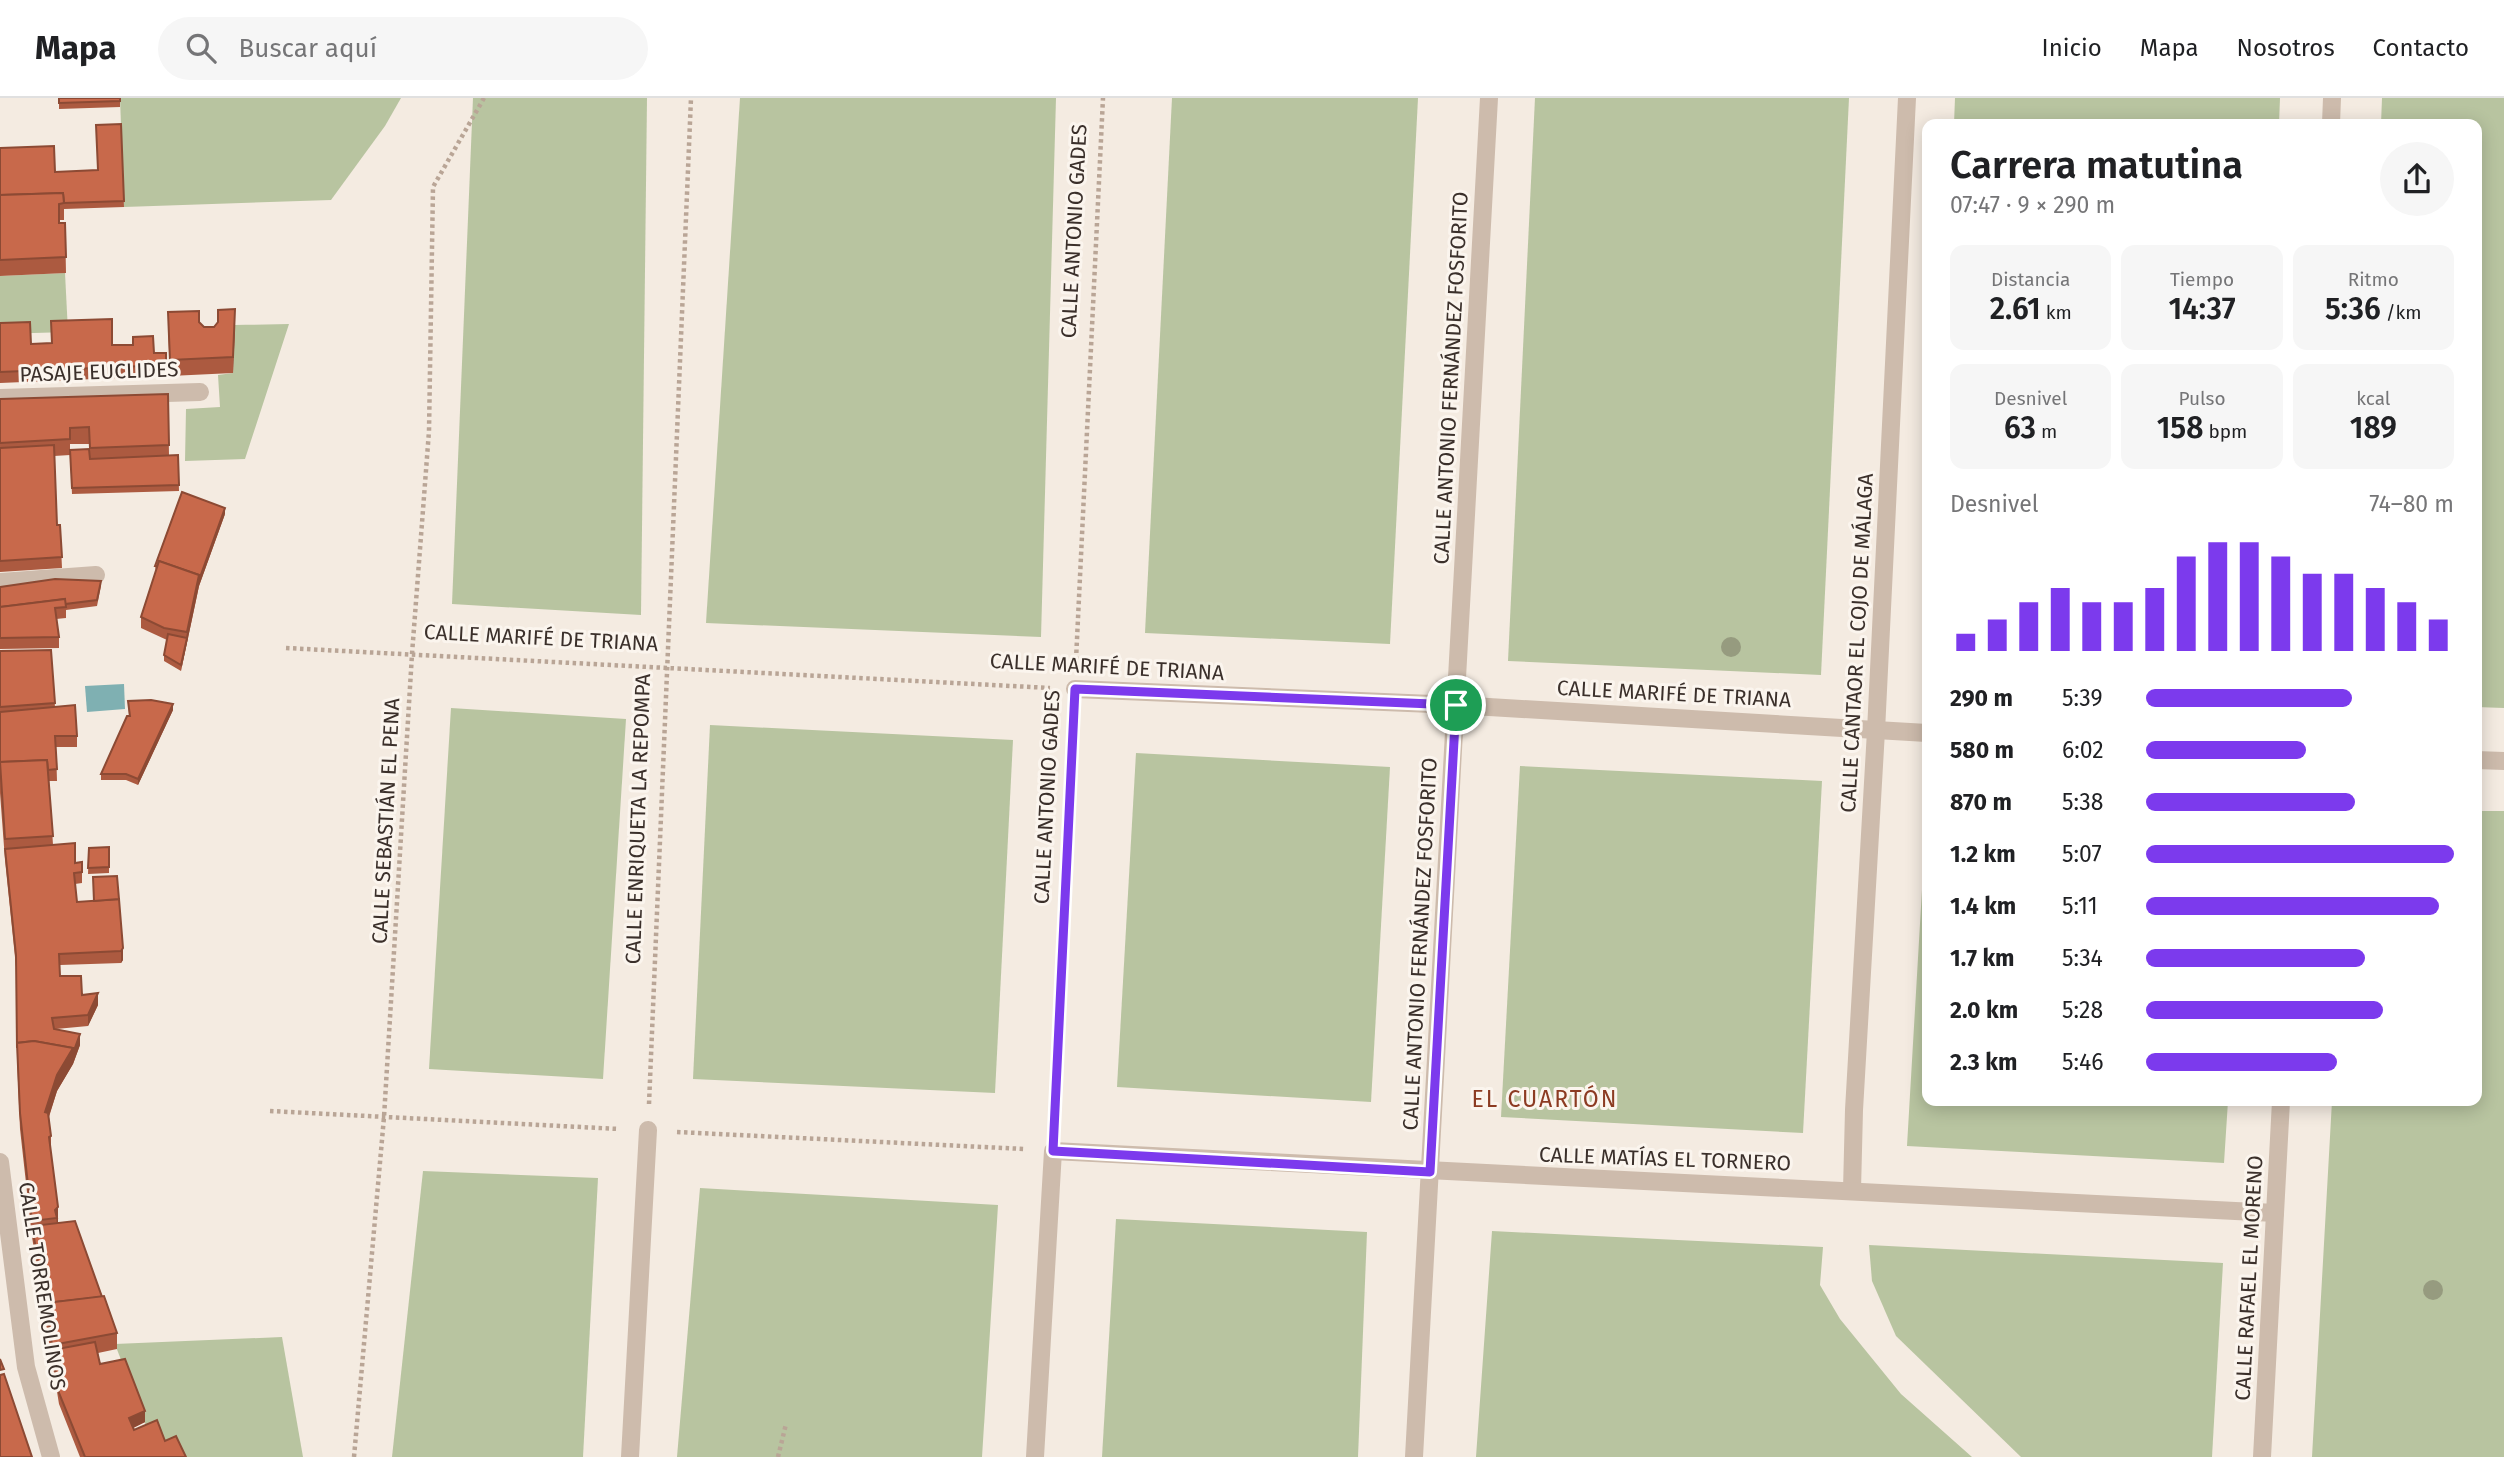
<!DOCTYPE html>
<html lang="es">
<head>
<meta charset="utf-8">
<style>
	:root { --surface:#fff; --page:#f6f6f6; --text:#202124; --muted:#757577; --line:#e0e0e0; --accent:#7c3aed }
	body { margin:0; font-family:"Fira Sans",sans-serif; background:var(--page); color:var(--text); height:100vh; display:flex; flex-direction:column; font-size:26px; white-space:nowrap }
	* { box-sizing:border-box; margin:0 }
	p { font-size:23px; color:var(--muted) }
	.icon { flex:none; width:38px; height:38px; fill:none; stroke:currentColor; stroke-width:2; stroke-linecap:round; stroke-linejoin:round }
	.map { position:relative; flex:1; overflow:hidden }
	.drawer { position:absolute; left:1922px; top:21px; width:560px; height:987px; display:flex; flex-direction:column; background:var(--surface); border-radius:14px; box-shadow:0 4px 18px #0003 }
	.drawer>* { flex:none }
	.pin { position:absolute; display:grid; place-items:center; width:60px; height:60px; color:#fff; margin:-30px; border:4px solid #fff; border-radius:50%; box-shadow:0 2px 7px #0007 }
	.round { display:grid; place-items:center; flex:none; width:74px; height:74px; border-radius:37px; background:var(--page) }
	.head { display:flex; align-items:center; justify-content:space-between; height:119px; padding:0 28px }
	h1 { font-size:38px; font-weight:600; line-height:52px }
	.figures { display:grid; grid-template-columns:repeat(3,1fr); gap:10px; height:119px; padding:7px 28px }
	.figures div { display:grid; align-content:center; border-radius:14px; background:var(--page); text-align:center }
	.figures b { font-size:30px; font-weight:600 }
	.figures small { font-size:19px; font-weight:400 }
	.figures p { font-size:19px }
	.chart { height:196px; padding:14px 28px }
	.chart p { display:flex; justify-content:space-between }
	.chart svg { width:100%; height:126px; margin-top:7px; stroke:var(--accent); stroke-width:6 }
	ul { padding:0 28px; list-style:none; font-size:23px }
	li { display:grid; grid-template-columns:112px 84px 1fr; align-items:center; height:52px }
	li i { height:18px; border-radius:9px; background:var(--accent) }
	header { display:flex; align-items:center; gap:42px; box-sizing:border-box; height:98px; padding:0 35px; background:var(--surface); border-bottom:2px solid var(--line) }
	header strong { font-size:33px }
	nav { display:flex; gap:38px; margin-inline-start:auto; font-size:24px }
	.search { width:490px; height:63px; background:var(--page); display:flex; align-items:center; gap:18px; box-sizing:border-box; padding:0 24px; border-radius:38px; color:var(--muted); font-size:26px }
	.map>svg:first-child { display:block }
</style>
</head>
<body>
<header>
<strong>Mapa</strong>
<div class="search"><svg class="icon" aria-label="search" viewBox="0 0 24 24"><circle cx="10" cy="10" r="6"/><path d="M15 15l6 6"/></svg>Buscar aquí</div>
<nav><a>Inicio</a><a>Mapa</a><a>Nosotros</a><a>Contacto</a></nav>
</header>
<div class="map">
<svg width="2504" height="1359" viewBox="0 0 2504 1359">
	<rect width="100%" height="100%" fill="#f4ebe1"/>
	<g fill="#b8c4a0">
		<polygon points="120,0 401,0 385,28 331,102 124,109"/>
		<polygon points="473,0 647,0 641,517 452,506"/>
		<polygon points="740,0 1056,0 1041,539 706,525"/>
		<polygon points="1172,0 1418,0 1390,546 1145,535"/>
		<polygon points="1535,0 1849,0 1821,577 1508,563"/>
		<polygon points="1955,0 2280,0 2279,26 1954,26"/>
		<polygon points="2382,0 2504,0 2504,610 2476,609 2476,26 2381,26"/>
		<polygon points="65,175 68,234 0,236 0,178"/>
		<polygon points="289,226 245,361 185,363 186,311 220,309 218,277 233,275 235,227"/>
		<polygon points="451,610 626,621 603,981 429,971"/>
		<polygon points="710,627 1013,642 995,995 693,981"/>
		<polygon points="1136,655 1390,669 1371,1004 1117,989"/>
		<polygon points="1520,668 1822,683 1803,1035 1501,1019"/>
		<polygon points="1927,706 1927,1003 2228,1003 2224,1065 1907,1048"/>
		<polygon points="2476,713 2504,713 2504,1359 2312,1359 2332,1003 2476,1003"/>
		<polygon points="423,1073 598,1080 583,1359 392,1359"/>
		<polygon points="700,1090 998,1107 982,1359 677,1359"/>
		<polygon points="1116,1121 1367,1134 1358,1359 1102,1359"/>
		<polygon points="1492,1133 1823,1149 1820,1187 1840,1221 1901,1296 1972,1359 1476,1359"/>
		<polygon points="1869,1147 2223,1165 2212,1359 2021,1359 1896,1238 1872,1183"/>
		<polygon points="282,1239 303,1359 181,1359 149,1336 115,1246"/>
	</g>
	<polygon fill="#7fb0b2" points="124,586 125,611 87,614 85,588"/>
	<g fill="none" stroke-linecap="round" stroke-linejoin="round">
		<g stroke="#b9a596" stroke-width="4.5" stroke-dasharray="3.5 3.5" stroke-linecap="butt">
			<polyline points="286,550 1050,590"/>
			<polyline points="1076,562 1103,0"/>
			<polyline points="649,1006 691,0"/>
			<polyline points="270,1013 619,1031"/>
			<polyline points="1054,1027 1074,620"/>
			<polyline points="677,1034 1024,1051"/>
			<polyline points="354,1359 384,1019 412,556 429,333 433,89 484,0"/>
			<polyline points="778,1359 786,1326"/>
		</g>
		<g stroke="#cdbbac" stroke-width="18">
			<polyline points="2331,26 2332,0"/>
			<polyline points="0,300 200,294"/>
			<polyline points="0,484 96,477"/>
			<polyline points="1075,591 1456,607 1927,635"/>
			<polyline points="2476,662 2504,663"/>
			<polyline points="0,1064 26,1269 51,1359"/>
			<polyline points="1852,1092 1854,1012 1876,633 1907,0"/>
			<polyline points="630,1359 648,1032"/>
			<path d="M1035,1359l18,-306c407,23 815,39 1222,62"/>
			<polyline points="1414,1359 1489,0"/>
			<polyline points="2262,1359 2281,1003"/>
		</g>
	</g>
	<g fill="#969b7f">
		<circle cx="1731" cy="549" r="10"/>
		<circle cx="2433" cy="1192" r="10"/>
	</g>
	<g fill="#ac5a40" fill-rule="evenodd">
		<polygon points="59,0 120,0 120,9 59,11"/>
		<polygon points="121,26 124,109 64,111 64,122 59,122 59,125 65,125 66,175 0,178 0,50 55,74 98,72"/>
		<polygon points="51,223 112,247 154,255 166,255 166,278 0,285 0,225 31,246 52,245"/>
		<polygon points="199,224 204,229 235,227 233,275 170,278 168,230"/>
		<path d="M168,296l1,62 9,-1 1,36 -107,3 -2,-39 -16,1 3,69h3l2,43 -62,4v-173zM70,346h19v7l-19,-1z"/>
		<polygon points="225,416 199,488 181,573 164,563 164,557 167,542 141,530 141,519 156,473 155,468"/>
		<polygon points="101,488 97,508 66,512 66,520 56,521 59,539 59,550 0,551 0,489"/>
		<polygon points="51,552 55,609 77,638 77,649 56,649 57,683 49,683 53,747 75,765 82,764 82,785 75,786 77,804 94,803 117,778 123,862 121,865 60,867 60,878 82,897 98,907 88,928 56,931 80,947 73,966 57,993 49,1019 51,1038 51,1054 58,1125 102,1199 117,1235 117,1251 98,1255 100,1266 145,1324 133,1330 134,1332 165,1343 186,1359 80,1359 59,1306 32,1139 20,1031 17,961 16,869 5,762 0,695 0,553"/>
		<polygon points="128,603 173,612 138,687 126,682 101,682 101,676 129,618"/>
		<polygon points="109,749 109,775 88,776 89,750"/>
	</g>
	<g fill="#8c4a34">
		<polygon points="235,211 235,227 233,275 233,259"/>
		<polygon points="225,410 225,416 199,488 181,573 187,534 199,477"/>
		<polygon points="173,606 173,612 138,687 138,681"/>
		<polygon points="123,850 123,862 121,865 121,853"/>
		<polygon points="98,895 98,907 88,928 88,917"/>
		<polygon points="80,936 80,947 73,966 57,993 45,1030 45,1014 57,977"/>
		<polygon points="58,1109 58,1125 57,1126 55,1112"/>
		<polygon points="145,1313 145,1324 129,1332 129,1320"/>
	</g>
	<g fill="#c8694b" stroke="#8c4a34" stroke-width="2">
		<polygon points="59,0 120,0 120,3 59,5"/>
		<polygon points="121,26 124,103 64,105 63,95 0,97 0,50 54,48 55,74 98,72 96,27"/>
		<polygon points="63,95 64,105 59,106 59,125 65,125 66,159 0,162 0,97"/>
		<polygon points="235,211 233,259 170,262 168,214 199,213 199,224 204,229 214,229 218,224 218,212"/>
		<polygon points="112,221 112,247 133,247 133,239 153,238 154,255 166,255 166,267 0,274 0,225 30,224 31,246 52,245 51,223"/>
		<polygon points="168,296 169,347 90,350 89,329 70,330 70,341 0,345 0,301"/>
		<polygon points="54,347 57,427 60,427 62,459 0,463 0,350"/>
		<polygon points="89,351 90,361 178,357 179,387 72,390 70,352"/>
		<polygon points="182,394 225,410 199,482 199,477 159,463 158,468 155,468"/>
		<polygon points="159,463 199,477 187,534 164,530 141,519"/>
		<polygon points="55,481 101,483 97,502 65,506 65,501 0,509 0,489"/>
		<polygon points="65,501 66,509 55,510 59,539 0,540 0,509"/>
		<polygon points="168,536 187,540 181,567 164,557"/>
		<polygon points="51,552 55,605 0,609 0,553"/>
		<polygon points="151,602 173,606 138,681 126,676 101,676 127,618 130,618 128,603"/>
		<polygon points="75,607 77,638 55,638 57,671 48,672 47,662 0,664 0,614"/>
		<polygon points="47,662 53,738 5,741 0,664"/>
		<polygon points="75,745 75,765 82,764 82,774 74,775 77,804 119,801 123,850 121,853 59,856 60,878 81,878 82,897 98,895 88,917 52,920 54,931 80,936 73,955 73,950 34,943 17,945 17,950 16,857 5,751"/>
		<polygon points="109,749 109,769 88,770 89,750"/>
		<polygon points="117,778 119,801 94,803 93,779"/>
		<polygon points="34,943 73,950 57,977 45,1014 48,1015 51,1038 49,1039 58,1109 55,1112 57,1120 32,1123 20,1015 17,945"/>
		<polygon points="75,1123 102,1199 46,1205 46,1211 32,1128"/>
		<polygon points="104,1198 117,1235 52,1247 46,1205"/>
		<polygon points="95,1244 100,1266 125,1261 145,1313 129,1320 134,1332 157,1322 165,1343 176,1338 186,1359 85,1359 59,1295 52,1252"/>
		<polygon points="0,1261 4,1271 0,1272"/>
		<polygon points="4,1276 32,1359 0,1359 0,1277"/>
	</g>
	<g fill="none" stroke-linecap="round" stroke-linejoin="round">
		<defs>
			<polygon id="route" points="1075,591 1456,607 1430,1074 1053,1053"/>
		</defs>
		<use href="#route" stroke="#fff" stroke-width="14"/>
		<use href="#route" stroke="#7c3aed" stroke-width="9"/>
	</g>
	<g text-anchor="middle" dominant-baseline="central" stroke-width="6" stroke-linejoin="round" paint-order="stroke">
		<g font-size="21" fill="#3b302b" stroke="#fbf5ee">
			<text transform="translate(1074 133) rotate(-87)">CALLE ANTONIO GADES</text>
			<text transform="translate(99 274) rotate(-2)">PASAJE EUCLIDES</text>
			<text transform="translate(1451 280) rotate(-87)">CALLE ANTONIO FERNÁNDEZ FOSFORITO</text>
			<text transform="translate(541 540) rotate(3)">CALLE MARIFÉ DE TRIANA</text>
			<text transform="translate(1857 545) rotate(-87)">CALLE CANTAOR EL COJO DE MÁLAGA</text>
			<text transform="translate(1107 569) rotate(3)">CALLE MARIFÉ DE TRIANA</text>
			<text transform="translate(1674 596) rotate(3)">CALLE MARIFÉ DE TRIANA</text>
			<text transform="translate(1047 699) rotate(-87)">CALLE ANTONIO GADES</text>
			<text transform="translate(638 721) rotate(-88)">CALLE ENRIQUETA LA REPOMPA</text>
			<text transform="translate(386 723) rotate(-87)">CALLE SEBASTIÁN EL PENA</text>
			<text transform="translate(1420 846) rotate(-87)">CALLE ANTONIO FERNÁNDEZ FOSFORITO</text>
			<text transform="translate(1665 1061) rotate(2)">CALLE MATÍAS EL TORNERO</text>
			<text transform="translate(2249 1180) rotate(-87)">CALLE RAFAEL EL MORENO</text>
			<text transform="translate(42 1188) rotate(81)">CALLE TORREMOLINOS</text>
		</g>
		<g font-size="23" letter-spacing="2" fill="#8c3b22" stroke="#fbf5ee">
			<text x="1545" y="1001">EL CUARTÓN</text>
		</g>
	</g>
</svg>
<div class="pin" style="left:1456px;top:607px;background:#1e9e55"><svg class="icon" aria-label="arrive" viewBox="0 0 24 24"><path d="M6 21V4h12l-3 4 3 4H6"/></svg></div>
<section class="drawer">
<div class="head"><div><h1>Carrera matutina</h1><p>07:47 · 9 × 290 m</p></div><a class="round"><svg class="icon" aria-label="share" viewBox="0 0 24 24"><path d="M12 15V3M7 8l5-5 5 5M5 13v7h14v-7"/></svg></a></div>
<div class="figures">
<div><p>Distancia</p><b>2.61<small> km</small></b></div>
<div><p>Tiempo</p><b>14:37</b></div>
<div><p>Ritmo</p><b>5:36<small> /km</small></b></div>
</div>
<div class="figures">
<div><p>Desnivel</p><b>63<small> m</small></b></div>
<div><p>Pulso</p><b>158<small> bpm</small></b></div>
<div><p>kcal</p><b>189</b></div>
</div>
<div class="chart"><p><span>Desnivel</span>74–80 m</p>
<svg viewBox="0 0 160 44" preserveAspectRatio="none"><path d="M5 44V38M15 44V33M25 44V27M35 44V22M45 44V27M55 44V27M65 44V22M75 44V11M85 44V6M95 44V6M105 44V11M115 44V17M125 44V17M135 44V22M145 44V27M155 44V33"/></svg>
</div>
<ul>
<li><b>290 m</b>5:39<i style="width:67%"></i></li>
<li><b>580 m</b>6:02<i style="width:52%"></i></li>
<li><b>870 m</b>5:38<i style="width:68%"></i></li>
<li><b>1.2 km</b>5:07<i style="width:100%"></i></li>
<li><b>1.4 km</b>5:11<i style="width:95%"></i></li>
<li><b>1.7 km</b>5:34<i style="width:71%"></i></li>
<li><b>2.0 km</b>5:28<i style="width:77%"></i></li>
<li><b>2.3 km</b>5:46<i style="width:62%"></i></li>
</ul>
</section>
</div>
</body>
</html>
